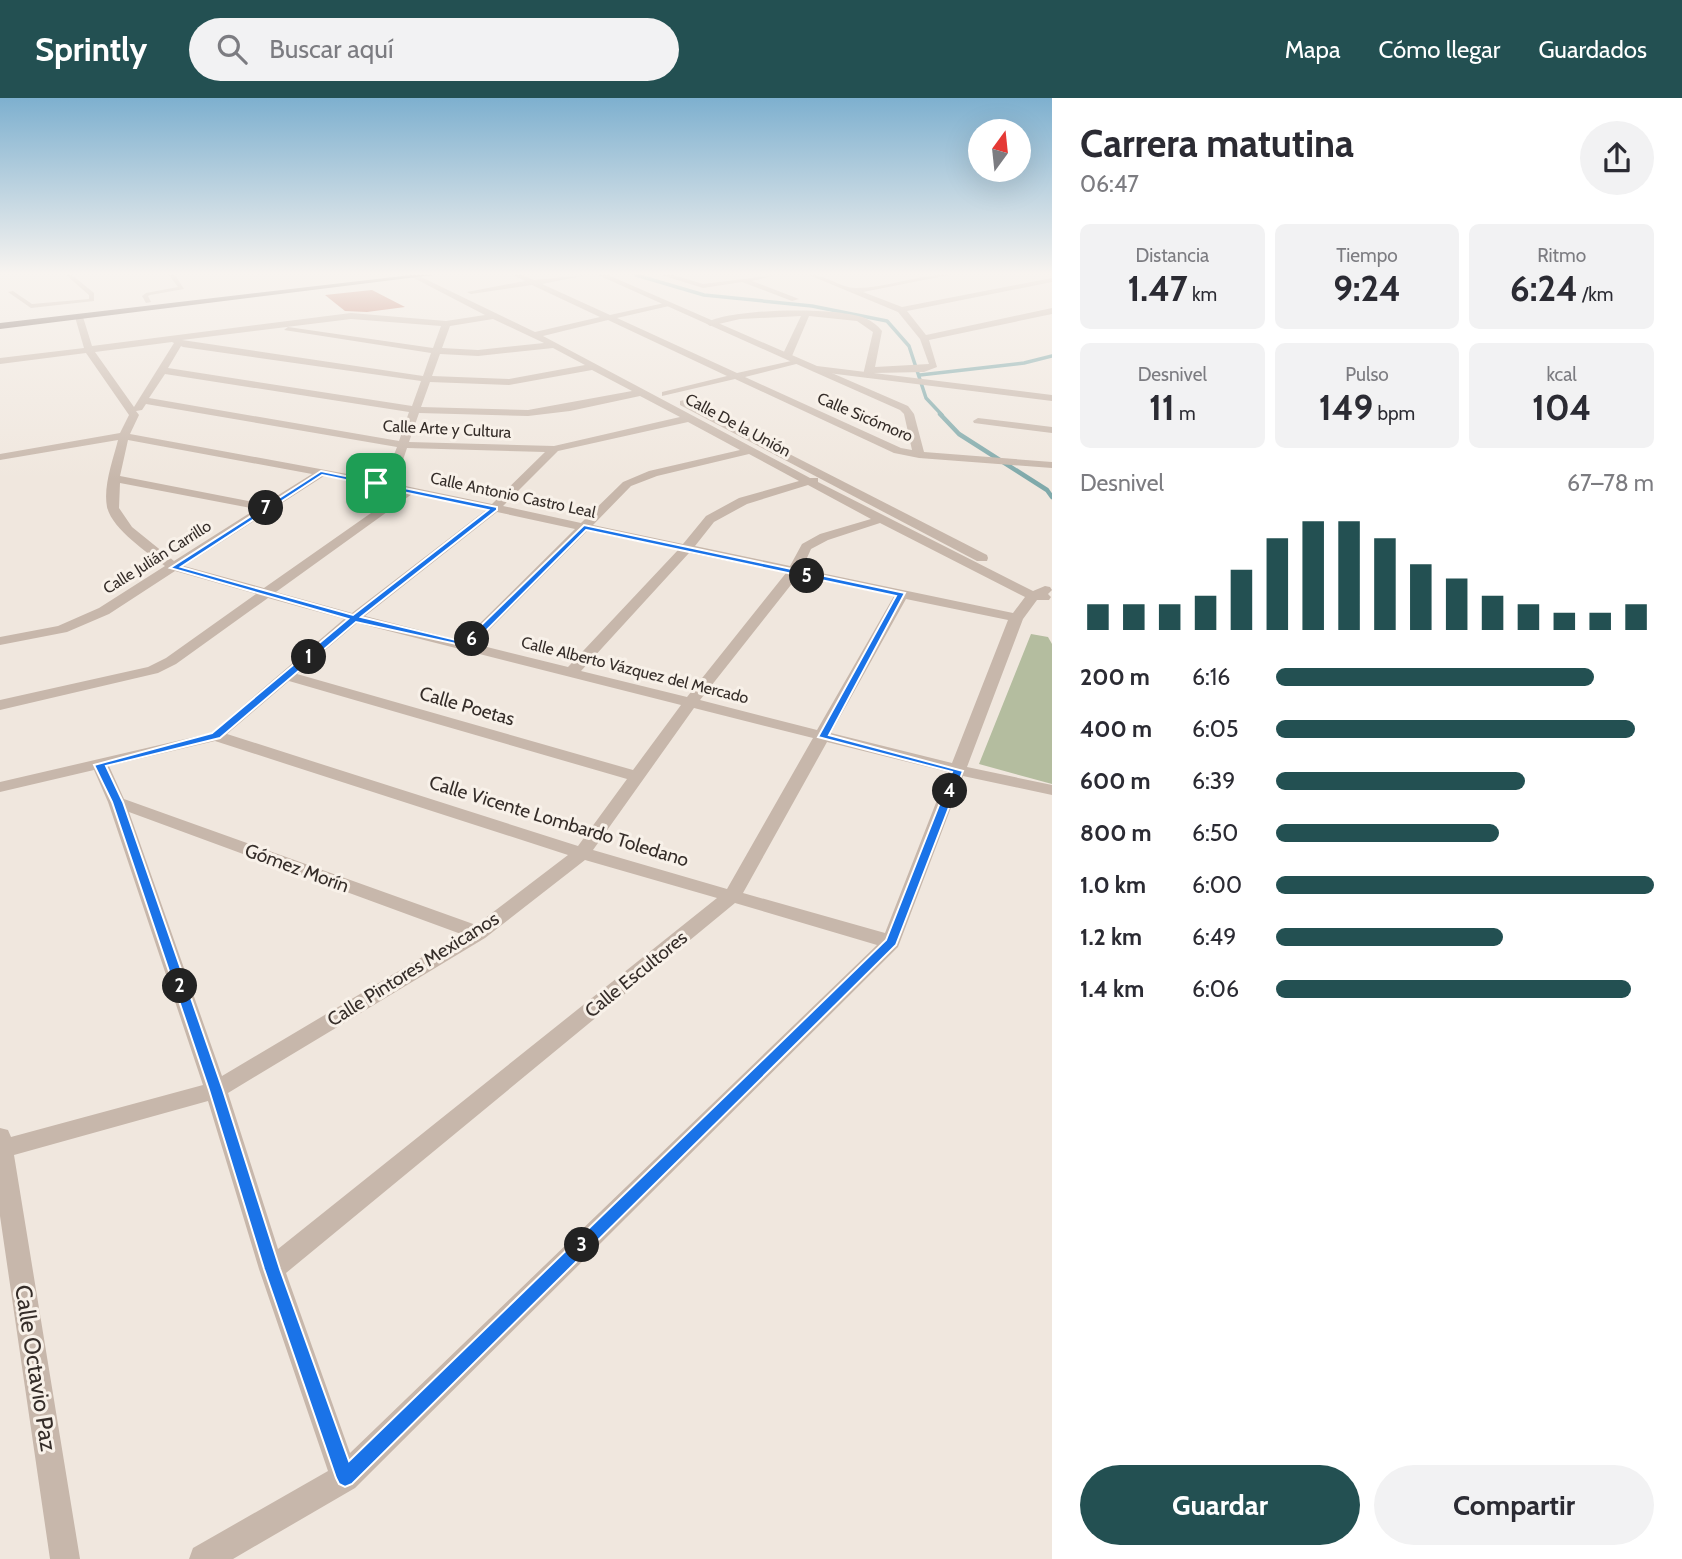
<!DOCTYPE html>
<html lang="es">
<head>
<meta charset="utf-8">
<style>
	:root { --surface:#fff; --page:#f2f2f3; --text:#2b2b33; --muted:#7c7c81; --accent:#235052 }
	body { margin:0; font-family:Cabin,sans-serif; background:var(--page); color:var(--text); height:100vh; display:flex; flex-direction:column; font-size:26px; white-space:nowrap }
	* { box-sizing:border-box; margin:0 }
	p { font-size:23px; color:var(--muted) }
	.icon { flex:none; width:38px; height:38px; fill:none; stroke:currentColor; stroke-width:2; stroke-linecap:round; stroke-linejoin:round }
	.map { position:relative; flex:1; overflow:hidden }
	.side { display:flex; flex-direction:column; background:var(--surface); width:630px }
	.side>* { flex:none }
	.needle { width:46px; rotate:15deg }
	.fabs { position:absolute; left:968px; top:21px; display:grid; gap:14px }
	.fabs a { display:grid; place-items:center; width:63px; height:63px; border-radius:50%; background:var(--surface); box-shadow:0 7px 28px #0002; font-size:35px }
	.pin { position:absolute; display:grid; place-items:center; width:60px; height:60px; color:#fff; margin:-30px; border-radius:14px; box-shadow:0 4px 10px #0006 }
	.km { position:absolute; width:35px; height:35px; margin:-18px; border-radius:50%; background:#222; color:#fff; font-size:19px; line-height:35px; text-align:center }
	.round { display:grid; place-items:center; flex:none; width:74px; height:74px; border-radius:37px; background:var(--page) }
	.headline { display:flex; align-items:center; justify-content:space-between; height:119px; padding:0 28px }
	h1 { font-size:38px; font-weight:700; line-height:52px }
	.metrics { display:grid; grid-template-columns:repeat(3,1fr); gap:10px; height:119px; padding:7px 28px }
	.metrics div { display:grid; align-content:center; border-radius:10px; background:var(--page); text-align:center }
	.metrics b { font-size:35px; font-weight:700 }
	.metrics small { font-size:19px; font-weight:400 }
	.metrics p { font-size:19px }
	.chart { height:196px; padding:14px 28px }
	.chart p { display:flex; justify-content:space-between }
	.chart svg { width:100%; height:126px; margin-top:7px; stroke:var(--accent); stroke-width:6 }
	.action { display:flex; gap:14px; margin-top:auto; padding:14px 28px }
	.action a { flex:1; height:80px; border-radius:42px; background:var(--accent); color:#fff; font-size:28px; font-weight:700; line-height:80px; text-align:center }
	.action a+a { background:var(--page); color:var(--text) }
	ul { padding:0 28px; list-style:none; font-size:23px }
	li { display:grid; grid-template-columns:112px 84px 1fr; align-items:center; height:52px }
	li i { height:18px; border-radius:9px; background:var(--accent) }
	header { display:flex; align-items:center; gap:42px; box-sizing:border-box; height:98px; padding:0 35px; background:var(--accent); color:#fff }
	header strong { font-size:33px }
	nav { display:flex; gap:38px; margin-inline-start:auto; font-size:24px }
	.search { width:490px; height:63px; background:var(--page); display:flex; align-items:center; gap:18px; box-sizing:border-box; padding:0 24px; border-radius:38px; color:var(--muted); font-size:26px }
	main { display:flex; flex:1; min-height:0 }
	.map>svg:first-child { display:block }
</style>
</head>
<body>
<header>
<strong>Sprintly</strong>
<div class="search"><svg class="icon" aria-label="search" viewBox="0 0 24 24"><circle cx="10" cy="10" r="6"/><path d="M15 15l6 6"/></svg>Buscar aquí</div>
<nav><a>Mapa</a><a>Cómo llegar</a><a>Guardados</a></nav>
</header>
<main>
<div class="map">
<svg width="1052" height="1461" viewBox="0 0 1052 1461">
	<rect width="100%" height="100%" fill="#f0e7de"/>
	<polygon fill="#b4bd9f" points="1031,536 1048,539 1052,546 1052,686 979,666"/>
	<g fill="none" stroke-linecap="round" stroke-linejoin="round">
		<g stroke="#7fa9aa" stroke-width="3.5">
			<polyline points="636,177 704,197 812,208 887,223 909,248 926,300 942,317"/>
			<polyline points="920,277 1024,265 1052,258"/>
		</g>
		<polyline stroke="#7fa9aa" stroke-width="4.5" points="940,316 959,336 1047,392 1052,399"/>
	</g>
	<polygon fill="#b96852" points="372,192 405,209 367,214 345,213 325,197"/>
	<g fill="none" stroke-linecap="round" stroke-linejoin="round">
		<g fill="#c7b7ab" fill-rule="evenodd">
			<polygon points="66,177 72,177 94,195 94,203 31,210 8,194 13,193 32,206 89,201 89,197"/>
			<polygon points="169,177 175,177 184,191 150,197 148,198 151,204 146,205 142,198 146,195 178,189"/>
		</g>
		<g fill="#c7b7ab" fill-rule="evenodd">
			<path d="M408,177h9l118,57 65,-15 -68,-32 -61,9 -4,-2 58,-11 -12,-6h10l11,5 53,-5 -45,9 68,31 59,-13v4l-52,12 120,55 63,-14v4l-55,14 156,71 11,2 -8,-36 -4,-4 -88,-39v-4h6l90,39 6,8 10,38 128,10v6l-133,-10 -25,-5 -159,-74 -73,17v-4l65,-16 -119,-56 -65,16 254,135 13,7h8v4l215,109 12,-5 5,1 2,3 -4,4 3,3 -2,3h-12l-14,19 -56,148 85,18v10l-89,-19 -65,171 -543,541 -122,71h-44l4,-11 135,-77 -69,-202 -51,-168 -194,54 66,404h-30l-50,-343v-88l8,2 3,7 192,-52 -95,-283 -14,-32 -94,22v-10l211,-49 133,-114 -76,-21 -92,66 -18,9 -158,37v-10l148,-33 18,-9 90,-64 -81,-23 -66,43 -42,18 -67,13v-8l58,-11 41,-18 66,-42c-17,-13 -53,-37 -58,-59 -4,-21 6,-47 11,-67l-118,20v-6l120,-21 9,-18 -43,-62 -86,11v-6l84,-10 -9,-31 4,-3 4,3 9,29 259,-33 95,8 39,-6zM351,221l90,7 -8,22 -145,-21 -4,3 147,23 -8,23 -241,-36zM493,221l51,24 -66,7 -36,-2 8,-22zM172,244l2,1 -40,64 -39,-55zM181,248l2,1 238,34 -9,25 -244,-38zM553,250l32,17 -76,14 -77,-3 8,-22 38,2zM592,272l40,21 -104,19 -107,-3 9,-25 79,3zM165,276l244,38 -10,29 -250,-43zM640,298l40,21 -126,29 -145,-4 10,-29 109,3 42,-5zM146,306l251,43 -9,23 -14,9 -244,-45 9,-19 -3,-4 6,-1zM688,324l52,28 -91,21 -26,11 -42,41 -78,-17 55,-55zM128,342l184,34 -48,30 -144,-28zM407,350l138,4 -53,52 -106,-22 13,-10zM749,356l50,27 -60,17 -33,18 -23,28 -90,-19 38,-39 26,-10zM324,378l77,16 -137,96 -80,-22zM120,385l136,26 -82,52 -42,-34 -13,-19zM808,387l63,34 -51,15 -18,10 -12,22 -95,-20 19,-24 33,-18zM412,396l74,16 -134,103 -76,-21zM497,414l78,17 -113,112 -97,-25zM880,425l145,74 -12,16 -211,-44 9,-20 17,-9zM587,433l91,19 -110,117 -93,-23zM689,455l97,20 -99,124 -106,-26zM798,478l96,20 -77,134 -117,-30zM906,501l102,21 -56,143 -121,-30zM357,525l324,82 -48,65 -336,-96zM289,583l338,98 -49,67 -351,-112zM694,610l119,30 -86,151 -134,-39zM215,643l353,114 -92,70 -352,-126 -15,-33zM827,644l121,30 -63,161 -142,-40zM129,714l332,122 -239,142zM585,762l132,38 -439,351 -50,-156 257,-155zM735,805l142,42 -527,508 -64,-180z"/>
			<polygon points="661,177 673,177 703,186 776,177 752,183 799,201 792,203 742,184 703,190"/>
			<path d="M809,177c17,-1 31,13 47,13 31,0 62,-14 93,-13l-86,17 39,15 150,-29v4l-145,29 19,24 126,-27v6l-123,26 8,27 -13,5 -51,1 -5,5 -5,-3 10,-43 -16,-11 -48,-5 -17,40 -5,3 -5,-3 19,-40 -61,3 -30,7 -4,-3c25,-15 130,-16 159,-5 7,3 12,7 17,13l-7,36 54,-3 -9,-25 -22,-27z"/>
			<polygon points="684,302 987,457 988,460 987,463 977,463 680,307 680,303"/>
			<polygon points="978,320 1052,329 1052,335 974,325 973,323"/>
		</g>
		<polygon fill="#c7b7ab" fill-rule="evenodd" points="598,177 608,177 817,268 1052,297 1052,303 812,273"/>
		<polygon fill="#75645c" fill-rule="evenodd" points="411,177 433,177 0,231 0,225"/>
	</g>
	<linearGradient id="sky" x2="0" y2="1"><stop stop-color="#7eb0cf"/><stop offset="0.46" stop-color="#f8f4f0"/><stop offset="1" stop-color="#f8f4f0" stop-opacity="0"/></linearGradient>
	<rect width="1052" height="381" fill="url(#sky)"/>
	<path fill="#1a73e8" stroke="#fff" stroke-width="2" fill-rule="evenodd" d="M321,373l176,36v3l-136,107 103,25 120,-117 321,68 -76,142 134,36 -67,174 -544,539 -7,3 -6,-3 -3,-6 -72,-209 -55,-179 -97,-288 -18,-37 118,-32 136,-114 -178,-51zM322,377l166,35 -135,105 -172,-48zM586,432l310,66 -78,141 134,35 -66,168 -537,521 -69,-192 -57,-179 -100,-288 -17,-36 114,-28 136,-116 114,25z"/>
	<g text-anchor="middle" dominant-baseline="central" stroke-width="6" stroke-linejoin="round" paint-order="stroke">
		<g font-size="16" fill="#352d29" stroke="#f8f1e9">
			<text transform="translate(865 319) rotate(23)">Calle Sicómoro</text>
			<text transform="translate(738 327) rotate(28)">Calle De la Unión</text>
			<text transform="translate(447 331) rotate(3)">Calle Arte y Cultura</text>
			<text transform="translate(513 397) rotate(12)">Calle Antonio Castro Leal</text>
			<text transform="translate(157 459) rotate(-32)">Calle Julián Carrillo</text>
			<text transform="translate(635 572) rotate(14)">Calle Alberto Vázquez del Mercado</text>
		</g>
		<g font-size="19" fill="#352d29" stroke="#f8f1e9">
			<text transform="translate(467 608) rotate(16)">Calle Poetas</text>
			<text transform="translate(559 723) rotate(17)">Calle Vicente Lombardo Toledano</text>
			<text transform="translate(297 770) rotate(20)">Gómez Morín</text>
			<text transform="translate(413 871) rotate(-32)">Calle Pintores Mexicanos</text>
			<text transform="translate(636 876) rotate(-39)">Calle Escultores</text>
		</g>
		<g font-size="23" fill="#352d29" stroke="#f8f1e9">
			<text transform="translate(36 1270) rotate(81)">Calle Octavio Paz</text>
		</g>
	</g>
</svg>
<div class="fabs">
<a><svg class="needle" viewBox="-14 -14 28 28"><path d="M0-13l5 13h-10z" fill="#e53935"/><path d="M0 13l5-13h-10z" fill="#7c7c81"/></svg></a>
</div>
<div class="pin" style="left:376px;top:385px;background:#1e9e55"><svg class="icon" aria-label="arrive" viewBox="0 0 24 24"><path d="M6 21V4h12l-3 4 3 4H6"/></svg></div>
<b class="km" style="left:309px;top:559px">1</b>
<b class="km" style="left:180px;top:888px">2</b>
<b class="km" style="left:582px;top:1147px">3</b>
<b class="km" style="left:950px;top:693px">4</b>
<b class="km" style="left:807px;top:478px">5</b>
<b class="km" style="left:472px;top:541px">6</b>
<b class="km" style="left:266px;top:410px">7</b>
</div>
<section class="side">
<div class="headline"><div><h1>Carrera matutina</h1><p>06:47</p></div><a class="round"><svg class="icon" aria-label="share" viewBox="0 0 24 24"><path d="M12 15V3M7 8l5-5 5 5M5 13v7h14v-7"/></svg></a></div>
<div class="metrics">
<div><p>Distancia</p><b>1.47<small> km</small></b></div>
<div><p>Tiempo</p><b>9:24</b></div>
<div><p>Ritmo</p><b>6:24<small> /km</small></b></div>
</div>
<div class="metrics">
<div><p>Desnivel</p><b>11<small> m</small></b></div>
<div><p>Pulso</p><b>149<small> bpm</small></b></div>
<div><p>kcal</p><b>104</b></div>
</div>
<div class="chart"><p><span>Desnivel</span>67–78 m</p>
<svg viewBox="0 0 160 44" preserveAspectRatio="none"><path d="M5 44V35M15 44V35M25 44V35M35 44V32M45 44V23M55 44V12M65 44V6M75 44V6M85 44V12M95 44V21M105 44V26M115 44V32M125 44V35M135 44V38M145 44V38M155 44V35"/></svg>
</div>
<ul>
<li><b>200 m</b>6:16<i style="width:84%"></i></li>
<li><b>400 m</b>6:05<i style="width:95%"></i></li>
<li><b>600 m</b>6:39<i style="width:66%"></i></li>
<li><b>800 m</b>6:50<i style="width:59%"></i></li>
<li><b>1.0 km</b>6:00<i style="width:100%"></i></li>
<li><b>1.2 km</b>6:49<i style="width:60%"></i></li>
<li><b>1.4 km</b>6:06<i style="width:94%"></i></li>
</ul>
<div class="action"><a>Guardar</a><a>Compartir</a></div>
</section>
</main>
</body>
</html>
